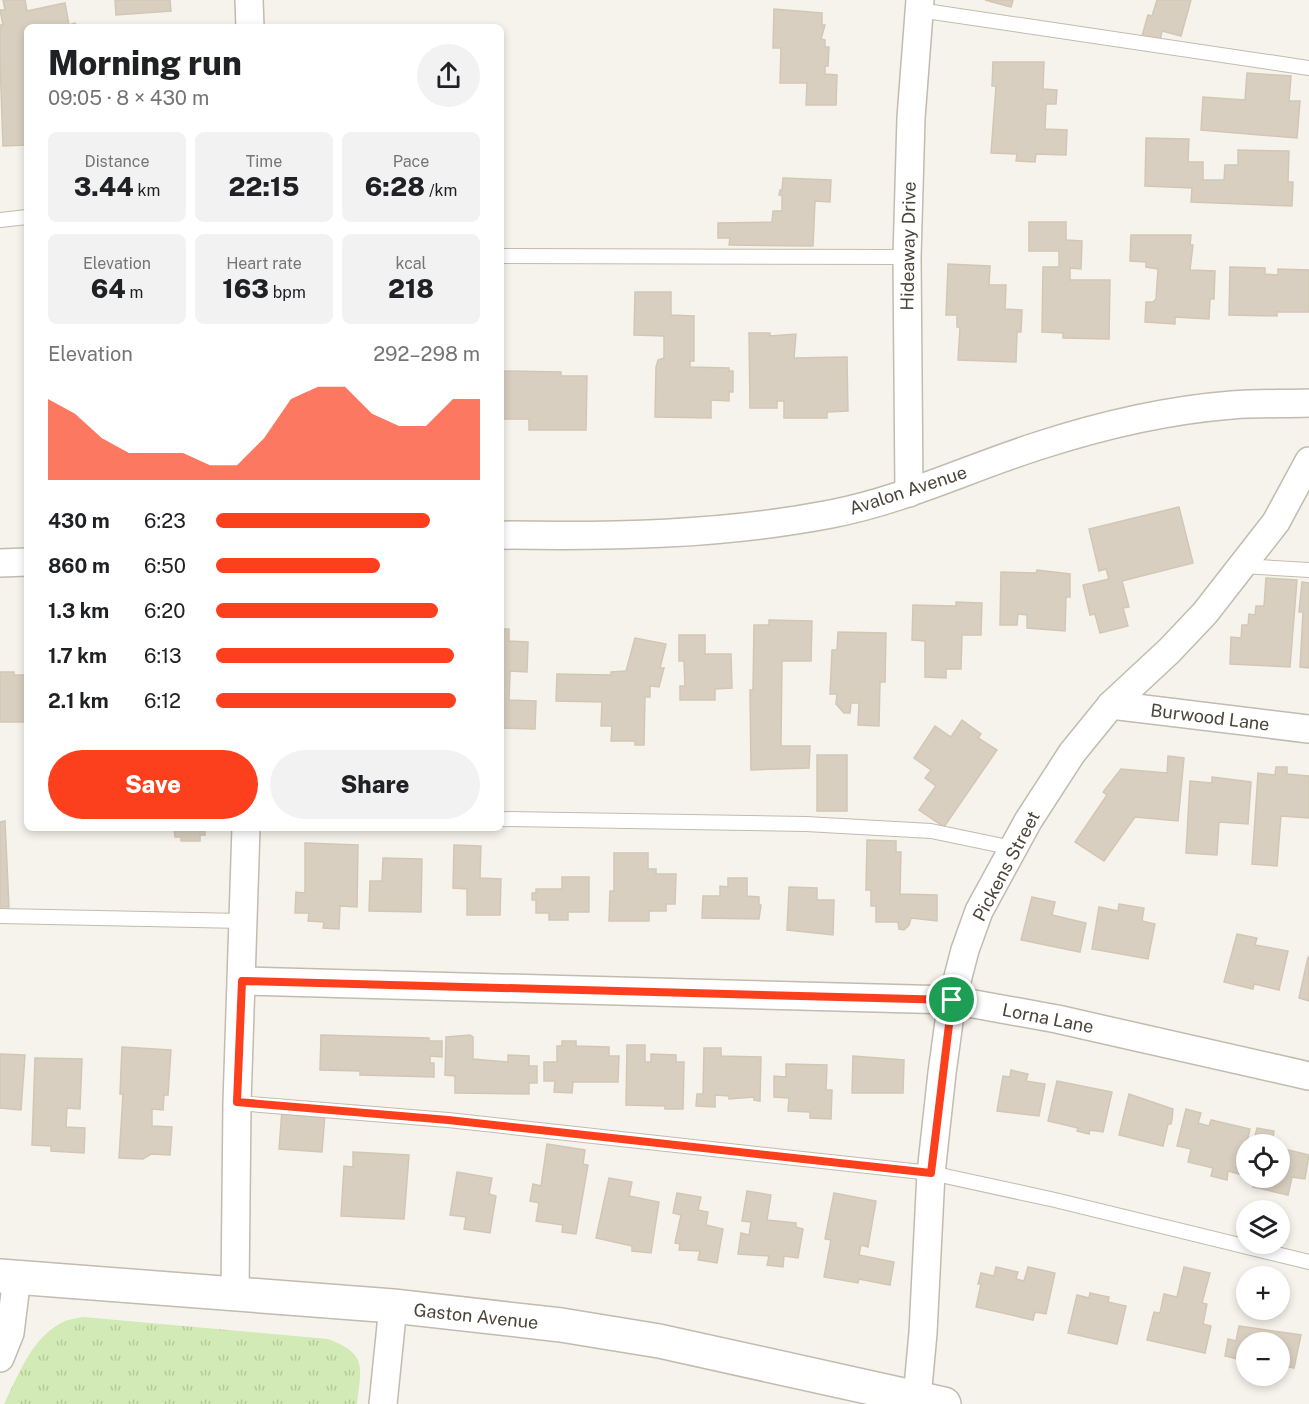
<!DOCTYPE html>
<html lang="en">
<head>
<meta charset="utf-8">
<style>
	:root { --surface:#fff; --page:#f2f2f2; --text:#202124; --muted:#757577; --accent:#fc3f1d }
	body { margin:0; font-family:"Public Sans",sans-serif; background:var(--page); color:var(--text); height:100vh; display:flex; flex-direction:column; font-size:22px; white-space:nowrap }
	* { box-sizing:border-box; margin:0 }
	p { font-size:20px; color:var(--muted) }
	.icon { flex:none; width:33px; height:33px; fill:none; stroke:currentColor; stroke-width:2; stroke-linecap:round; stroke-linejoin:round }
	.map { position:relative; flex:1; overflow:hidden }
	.panel { position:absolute; left:24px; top:24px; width:480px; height:807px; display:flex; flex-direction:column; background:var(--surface); border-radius:9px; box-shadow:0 3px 9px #0003 }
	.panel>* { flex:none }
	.controls { position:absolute; left:1236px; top:1134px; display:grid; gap:12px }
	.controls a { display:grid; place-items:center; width:54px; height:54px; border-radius:50%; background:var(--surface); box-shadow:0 3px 9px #0003; font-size:30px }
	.pin { position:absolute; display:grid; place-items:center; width:51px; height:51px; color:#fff; margin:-26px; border:3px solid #fff; border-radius:50%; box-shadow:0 2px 6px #0007 }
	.round { display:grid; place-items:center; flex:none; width:63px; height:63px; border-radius:32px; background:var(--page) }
	.head { display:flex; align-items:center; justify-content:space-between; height:102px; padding:0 24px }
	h1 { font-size:33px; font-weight:800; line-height:45px }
	.figures { display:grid; grid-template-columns:repeat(3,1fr); gap:9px; height:102px; padding:6px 24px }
	.figures div { display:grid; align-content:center; border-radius:9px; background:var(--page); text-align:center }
	.figures b { font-size:26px; font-weight:800 }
	.figures small { font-size:16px; font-weight:400 }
	.figures p { font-size:16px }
	.chart { height:168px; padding:12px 24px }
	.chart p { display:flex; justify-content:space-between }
	.chart svg { width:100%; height:108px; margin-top:6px; fill:var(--accent); opacity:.7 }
	.primary-button { display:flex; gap:12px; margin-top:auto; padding:12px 24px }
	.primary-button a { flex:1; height:69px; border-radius:36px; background:var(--accent); color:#fff; font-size:24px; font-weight:800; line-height:69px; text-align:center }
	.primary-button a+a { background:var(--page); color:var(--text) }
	ul { padding:0 24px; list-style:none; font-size:20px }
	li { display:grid; grid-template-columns:96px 72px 1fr; align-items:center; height:45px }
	li i { height:15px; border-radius:8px; background:var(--accent) }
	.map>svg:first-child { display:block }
</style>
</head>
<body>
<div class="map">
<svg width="1309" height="1404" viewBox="0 0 1309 1404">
	<defs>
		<pattern id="grass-tufts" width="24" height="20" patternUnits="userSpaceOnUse" patternTransform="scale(1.5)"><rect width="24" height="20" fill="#d2eab5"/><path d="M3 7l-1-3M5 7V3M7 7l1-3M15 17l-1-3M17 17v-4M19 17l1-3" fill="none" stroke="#b6ca9c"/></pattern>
	</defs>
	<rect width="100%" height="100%" fill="#f6f3ec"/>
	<path fill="url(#grass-tufts)" d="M83,1317l245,22c40,15 33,28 29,65h-353c15,-30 28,-68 61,-83 5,-2 13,-3 18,-4z"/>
	<g fill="#d8cfc1" stroke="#d3c7b4" stroke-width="1.5">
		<polygon points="3,0 25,0 27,11 65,3 69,25 75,23 76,27 27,27 27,145 3,146 0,61 0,25 3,25 0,10 5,10"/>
		<polygon points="115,0 170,0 171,11 116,15"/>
		<polygon points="985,0 1013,0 1011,7"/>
		<polygon points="1157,0 1191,0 1181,36 1162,31 1160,41 1142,36 1148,15 1152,16"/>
		<polygon points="774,9 822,13 822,25 825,25 821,39 825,40 825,47 829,47 828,66 825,66 825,74 837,75 836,105 806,105 807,83 780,83 781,48 773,48"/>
		<polygon points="993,62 1044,62 1043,89 1057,90 1056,104 1046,104 1045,129 1067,130 1066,155 1036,154 1035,162 1016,161 1017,154 991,153 996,86 992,86"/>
		<polygon points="1247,73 1291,76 1289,101 1300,101 1297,138 1201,130 1203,97 1245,100"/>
		<polygon points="1146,138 1189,139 1188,162 1203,162 1203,180 1224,180 1225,165 1238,165 1238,150 1289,151 1288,182 1293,182 1292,206 1191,202 1192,188 1145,186"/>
		<polygon points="783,178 831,180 830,202 815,201 813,246 729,245 730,238 718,238 718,223 772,222 773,211 782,211 782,195 779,195 780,190 782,190"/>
		<polygon points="1029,222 1066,222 1066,240 1082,241 1081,269 1070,268 1070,280 1110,280 1109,339 1063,338 1063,333 1042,332 1043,267 1059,267 1059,251 1029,251"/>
		<polygon points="1131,235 1191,235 1190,245 1193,245 1190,270 1215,271 1214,299 1210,299 1209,319 1175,317 1175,324 1145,322 1146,302 1153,302 1156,299 1158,269 1146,267 1146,262 1130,261"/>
		<polygon points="948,264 990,266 989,285 1006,285 1005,309 1022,310 1021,332 1017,332 1016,362 958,360 960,327 957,327 957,315 946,315"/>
		<polygon points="1230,267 1265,268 1265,274 1278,275 1278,269 1309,270 1309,312 1277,312 1277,316 1229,315"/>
		<polygon points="635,292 671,292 671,315 694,316 694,361 690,361 690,367 729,368 729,371 733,371 733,392 729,392 729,401 711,400 711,418 655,417 656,367 658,360 664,358 664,336 634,335"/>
		<polygon points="749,333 770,333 770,336 796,334 794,358 847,357 848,411 827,412 827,418 784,418 784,401 777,401 777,408 750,408"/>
		<polygon points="501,371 561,372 561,376 587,376 586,430 529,430 529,419 501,419"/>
		<polygon points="1179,507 1193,563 1122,581 1129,607 1123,608 1128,626 1100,633 1095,614 1090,615 1083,585 1109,579 1106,569 1099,571 1089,529"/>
		<polygon points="1037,570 1070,574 1070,597 1066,597 1065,631 1027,628 1027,615 1018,614 1017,625 1000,625 1001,572 1036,573"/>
		<polygon points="1266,578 1297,580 1290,667 1230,664 1231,637 1241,638 1242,625 1248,625 1249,614 1255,615 1256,606 1264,606"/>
		<polygon points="1302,582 1309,583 1309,668 1300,667 1303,612 1299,612"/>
		<polygon points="956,602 982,603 981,635 962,635 961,669 946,669 946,678 925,677 925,641 912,640 913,605 956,606"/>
		<polygon points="769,620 812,621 811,661 782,661 781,746 810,746 809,768 751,770 750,690 753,690 754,625 769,625"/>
		<polygon points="501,629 509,629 509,641 528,642 527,672 510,671 509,700 536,701 535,729 501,728"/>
		<polygon points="838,632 886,633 885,682 880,682 879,726 858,725 859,703 851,703 850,713 844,713 836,704 837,694 830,694 832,650 837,650"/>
		<polygon points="679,635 705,635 705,654 731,654 732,688 715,689 715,700 680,700 680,686 685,686 684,661 679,661"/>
		<polygon points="635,638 666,644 660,668 664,668 659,687 650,686 650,697 645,697 644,745 635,745 635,741 611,741 612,726 601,726 602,702 556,701 557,674 611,675 611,672 626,671"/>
		<polygon points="0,672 14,672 14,675 27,675 27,722 0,722"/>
		<polygon points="962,720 981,734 978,738 997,750 944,827 919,810 936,786 925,778 931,770 914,758 935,726 951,737"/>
		<rect x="817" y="755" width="30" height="56"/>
		<polygon points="1168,756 1184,758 1178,821 1135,817 1104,861 1075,842 1107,795 1103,792 1121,769 1167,773"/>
		<polygon points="1276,767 1287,767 1287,774 1309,776 1309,818 1281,816 1277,866 1252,864 1258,773 1275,775"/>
		<polygon points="1212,777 1251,782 1248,824 1219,822 1217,855 1186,853 1190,781 1212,783"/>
		<polygon points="5,821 9,907 0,907 0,822"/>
		<polygon points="174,828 205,828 205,835 200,835 200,841 181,841 181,837 175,837"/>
		<polygon points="867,840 896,841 896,852 901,852 900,894 937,895 937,921 911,918 909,925 904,930 899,929 898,922 876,922 876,906 871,906 871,890 866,890"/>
		<polygon points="305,843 358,845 357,907 340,906 339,929 323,928 324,922 308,921 309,913 295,913 296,892 305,893"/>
		<polygon points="454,845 481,846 480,878 501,879 500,915 467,915 467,889 453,888"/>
		<polygon points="614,853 648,853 648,869 656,869 656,874 676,874 675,904 666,904 666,911 649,911 649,921 609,921 610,891 614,891"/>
		<polygon points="383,858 422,859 421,912 369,911 370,881 382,881"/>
		<polygon points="562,877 589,877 589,912 568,912 568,920 549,920 549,913 536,913 536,900 532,900 532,893 536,893 536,889 562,889"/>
		<polygon points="728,878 747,878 747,896 759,897 759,905 761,905 759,919 702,918 703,896 720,896 720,886 728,887"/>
		<polygon points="789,887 817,888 817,900 834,900 833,935 787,930"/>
		<polygon points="1032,897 1055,902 1052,915 1086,923 1080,952 1021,940"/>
		<polygon points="1119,904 1144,908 1142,921 1155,924 1148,959 1092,949 1099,907 1118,911"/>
		<polygon points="1237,934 1257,938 1255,945 1288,951 1279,990 1254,984 1253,989 1224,982"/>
		<polygon points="1308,957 1309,957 1309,1001 1299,998"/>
		<polygon points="321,1035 429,1038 429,1041 442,1041 442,1057 430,1056 430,1063 434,1063 434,1077 360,1075 360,1071 320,1070"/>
		<polygon points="470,1035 473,1037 473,1059 508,1062 508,1055 529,1056 529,1066 537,1066 537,1083 529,1083 529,1094 455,1093 455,1076 445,1075 446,1037"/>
		<polygon points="562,1041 576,1041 576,1046 609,1047 609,1056 619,1056 618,1082 573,1082 572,1093 554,1092 555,1081 544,1081 544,1062 557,1062 557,1046 562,1046"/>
		<polygon points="627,1045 645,1045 645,1062 651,1062 651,1054 676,1055 676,1062 684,1062 683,1109 665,1109 665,1106 626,1105"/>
		<polygon points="122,1047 171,1050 168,1095 164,1095 163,1110 152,1109 152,1126 172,1127 170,1155 151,1154 143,1159 119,1158 123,1094 120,1094"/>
		<polygon points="704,1048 721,1048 721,1056 761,1057 760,1101 754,1100 754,1097 729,1099 729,1096 715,1095 715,1107 696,1106 697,1094 703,1094"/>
		<polygon points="0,1054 25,1055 21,1110 0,1108"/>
		<polygon points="853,1056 904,1060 903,1093 852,1093"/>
		<polygon points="35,1058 82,1059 80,1109 67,1108 66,1127 85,1128 84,1153 51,1151 51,1146 32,1145"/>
		<polygon points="786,1064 827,1065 826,1090 832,1090 831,1119 810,1118 810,1112 788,1111 789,1098 774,1097 774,1076 786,1077"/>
		<polygon points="1011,1070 1028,1074 1026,1081 1045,1084 1039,1116 997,1111 1003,1076 1010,1077"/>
		<polygon points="1057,1081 1112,1092 1103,1132 1090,1130 1089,1134 1077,1131 1078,1128 1048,1121"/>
		<polygon points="1129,1094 1173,1109 1172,1119 1171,1124 1168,1124 1163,1146 1119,1135"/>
		<polygon points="1186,1109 1201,1113 1198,1123 1209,1126 1211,1120 1250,1129 1239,1174 1228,1171 1227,1180 1211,1176 1213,1168 1188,1162 1191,1149 1177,1146"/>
		<polygon points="282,1110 325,1113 322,1152 279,1149"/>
		<polygon points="1257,1128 1274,1131 1272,1144 1253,1144"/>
		<polygon points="547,1144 585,1150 583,1164 588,1165 576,1234 562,1232 563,1225 536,1221 539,1203 530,1201 533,1184 541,1186"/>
		<polygon points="1280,1148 1309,1155 1305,1179 1292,1177 1288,1195 1253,1187 1255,1178 1280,1178"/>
		<polygon points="353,1152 409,1155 404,1219 341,1216 344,1166 353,1167"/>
		<polygon points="457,1172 492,1178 489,1194 496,1196 490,1233 464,1229 466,1217 450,1215"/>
		<polygon points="609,1178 632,1182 629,1196 659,1202 651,1253 632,1251 632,1246 596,1238"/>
		<polygon points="747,1191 771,1195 767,1220 796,1223 796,1227 803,1229 798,1258 784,1256 783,1267 767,1265 769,1256 738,1254 741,1233 749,1235 751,1222 742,1221"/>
		<polygon points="677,1193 701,1197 698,1210 708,1212 706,1225 723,1229 717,1263 698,1260 700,1251 679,1250 680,1244 675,1243 681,1215 673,1213"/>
		<polygon points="834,1193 876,1201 868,1247 861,1245 859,1255 894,1262 890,1285 859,1279 858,1283 824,1277 831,1240 825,1239"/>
		<polygon points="996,1267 1018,1272 1016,1279 1024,1281 1028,1267 1055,1273 1046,1314 1035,1312 1033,1320 976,1307 981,1284 978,1284 981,1273 994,1276"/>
		<polygon points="1184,1267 1210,1273 1202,1303 1207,1304 1203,1324 1211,1326 1205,1353 1147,1340 1154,1312 1160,1313 1164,1294 1177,1297"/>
		<polygon points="1090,1293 1109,1297 1108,1302 1126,1306 1117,1344 1068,1333 1077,1295 1089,1298"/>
		<polygon points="1239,1326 1301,1335 1294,1368 1280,1365 1280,1342 1246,1342 1246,1361 1225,1356 1228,1339 1236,1341"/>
	</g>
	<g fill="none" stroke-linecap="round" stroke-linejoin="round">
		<defs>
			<g id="service">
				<polyline points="919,10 1309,68"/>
				<polyline points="0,220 27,217"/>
				<polyline points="501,256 907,257"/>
				<polyline points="1241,566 1309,570"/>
				<polyline points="501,819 806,824 931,831 1013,848"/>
				<polyline points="0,916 243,921"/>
				<polyline points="237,1103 448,1120 931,1173 1055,1200 1309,1262"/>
			</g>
			<g id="minor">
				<polyline points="249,0 250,27"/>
				<polyline points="909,493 907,257 911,118 920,0"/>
				<path d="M501,535c110,2 221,0 330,-21 73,-14 140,-47 210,-69 62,-20 127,-35 191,-40 25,-2 51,-1 77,-2"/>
				<polyline points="0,563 27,562"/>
				<polyline points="1111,705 1309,729"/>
				<polyline points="242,981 952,1000 1057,1019 1309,1076"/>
				<polyline points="235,1293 237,1103 246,828"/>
				<polyline points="0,1358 10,1333 17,1277"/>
				<polyline points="917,1398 923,1333 931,1173 942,1073 952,1000 965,950 979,911 1028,821 1072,753 1111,705 1169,651 1205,613 1276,522 1309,461"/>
				<polyline points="383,1404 393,1306"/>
			</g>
			<polyline id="tertiary" points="0,1276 393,1306 561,1325 659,1341 944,1404"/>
		</defs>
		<use href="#service" stroke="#c2bbae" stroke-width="16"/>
		<use href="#minor" stroke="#c2bbae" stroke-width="30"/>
		<use href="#tertiary" stroke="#c2bbae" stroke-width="36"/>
		<use href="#service" stroke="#fff" stroke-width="14"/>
		<use href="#minor" stroke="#fff" stroke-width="27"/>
		<use href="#tertiary" stroke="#fff" stroke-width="33"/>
	</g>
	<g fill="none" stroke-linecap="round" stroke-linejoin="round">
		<defs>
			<polygon id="route" points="242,981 952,1000 931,1173 448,1120 237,1102"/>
		</defs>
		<use href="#route" stroke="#fff" stroke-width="12"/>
		<use href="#route" stroke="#fc3f1d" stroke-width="8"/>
	</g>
	<g text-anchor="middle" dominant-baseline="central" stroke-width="6" stroke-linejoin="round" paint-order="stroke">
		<g font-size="18" fill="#4b4439" stroke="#fff">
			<text transform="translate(908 246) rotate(-89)">Hideaway Drive</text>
			<text transform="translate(908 490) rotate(-18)">Avalon Avenue</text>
			<text transform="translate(1210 717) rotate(7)">Burwood Lane</text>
			<text transform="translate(1006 866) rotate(-62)">Pickens Street</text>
			<text transform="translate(1048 1018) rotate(11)">Lorna Lane</text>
			<text transform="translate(476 1316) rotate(6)">Gaston Avenue</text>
		</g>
	</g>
</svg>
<div class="controls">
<a><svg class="icon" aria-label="locate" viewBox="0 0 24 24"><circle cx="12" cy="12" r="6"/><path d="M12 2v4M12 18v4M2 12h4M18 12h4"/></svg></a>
<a><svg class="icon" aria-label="layers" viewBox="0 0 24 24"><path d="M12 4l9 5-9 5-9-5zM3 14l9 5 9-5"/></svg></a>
<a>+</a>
<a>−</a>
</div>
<div class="pin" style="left:952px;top:1000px;background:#1e9e55"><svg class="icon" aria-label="arrive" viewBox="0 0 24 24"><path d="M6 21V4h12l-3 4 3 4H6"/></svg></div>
<section class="panel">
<div class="head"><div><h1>Morning run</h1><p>09:05 · 8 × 430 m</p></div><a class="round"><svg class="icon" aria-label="share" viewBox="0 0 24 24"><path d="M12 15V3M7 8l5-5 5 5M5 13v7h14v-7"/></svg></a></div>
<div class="figures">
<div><p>Distance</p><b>3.44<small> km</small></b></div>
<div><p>Time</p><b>22:15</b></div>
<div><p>Pace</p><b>6:28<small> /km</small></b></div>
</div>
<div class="figures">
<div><p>Elevation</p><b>64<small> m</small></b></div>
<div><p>Heart rate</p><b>163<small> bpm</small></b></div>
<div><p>kcal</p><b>218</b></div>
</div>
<div class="chart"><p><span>Elevation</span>292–298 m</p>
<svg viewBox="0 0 160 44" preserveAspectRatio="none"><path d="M0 44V11L10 17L20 27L30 33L40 33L50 33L60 38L70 38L80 27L90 11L100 6L110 6L120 17L130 22L140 22L150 11L160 11V44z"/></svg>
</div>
<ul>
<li><b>430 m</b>6:23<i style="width:81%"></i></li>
<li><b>860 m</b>6:50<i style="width:62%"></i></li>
<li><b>1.3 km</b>6:20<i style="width:84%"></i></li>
<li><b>1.7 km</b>6:13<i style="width:90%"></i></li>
<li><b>2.1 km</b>6:12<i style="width:91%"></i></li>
</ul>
<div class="primary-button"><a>Save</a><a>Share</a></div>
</section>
</div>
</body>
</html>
